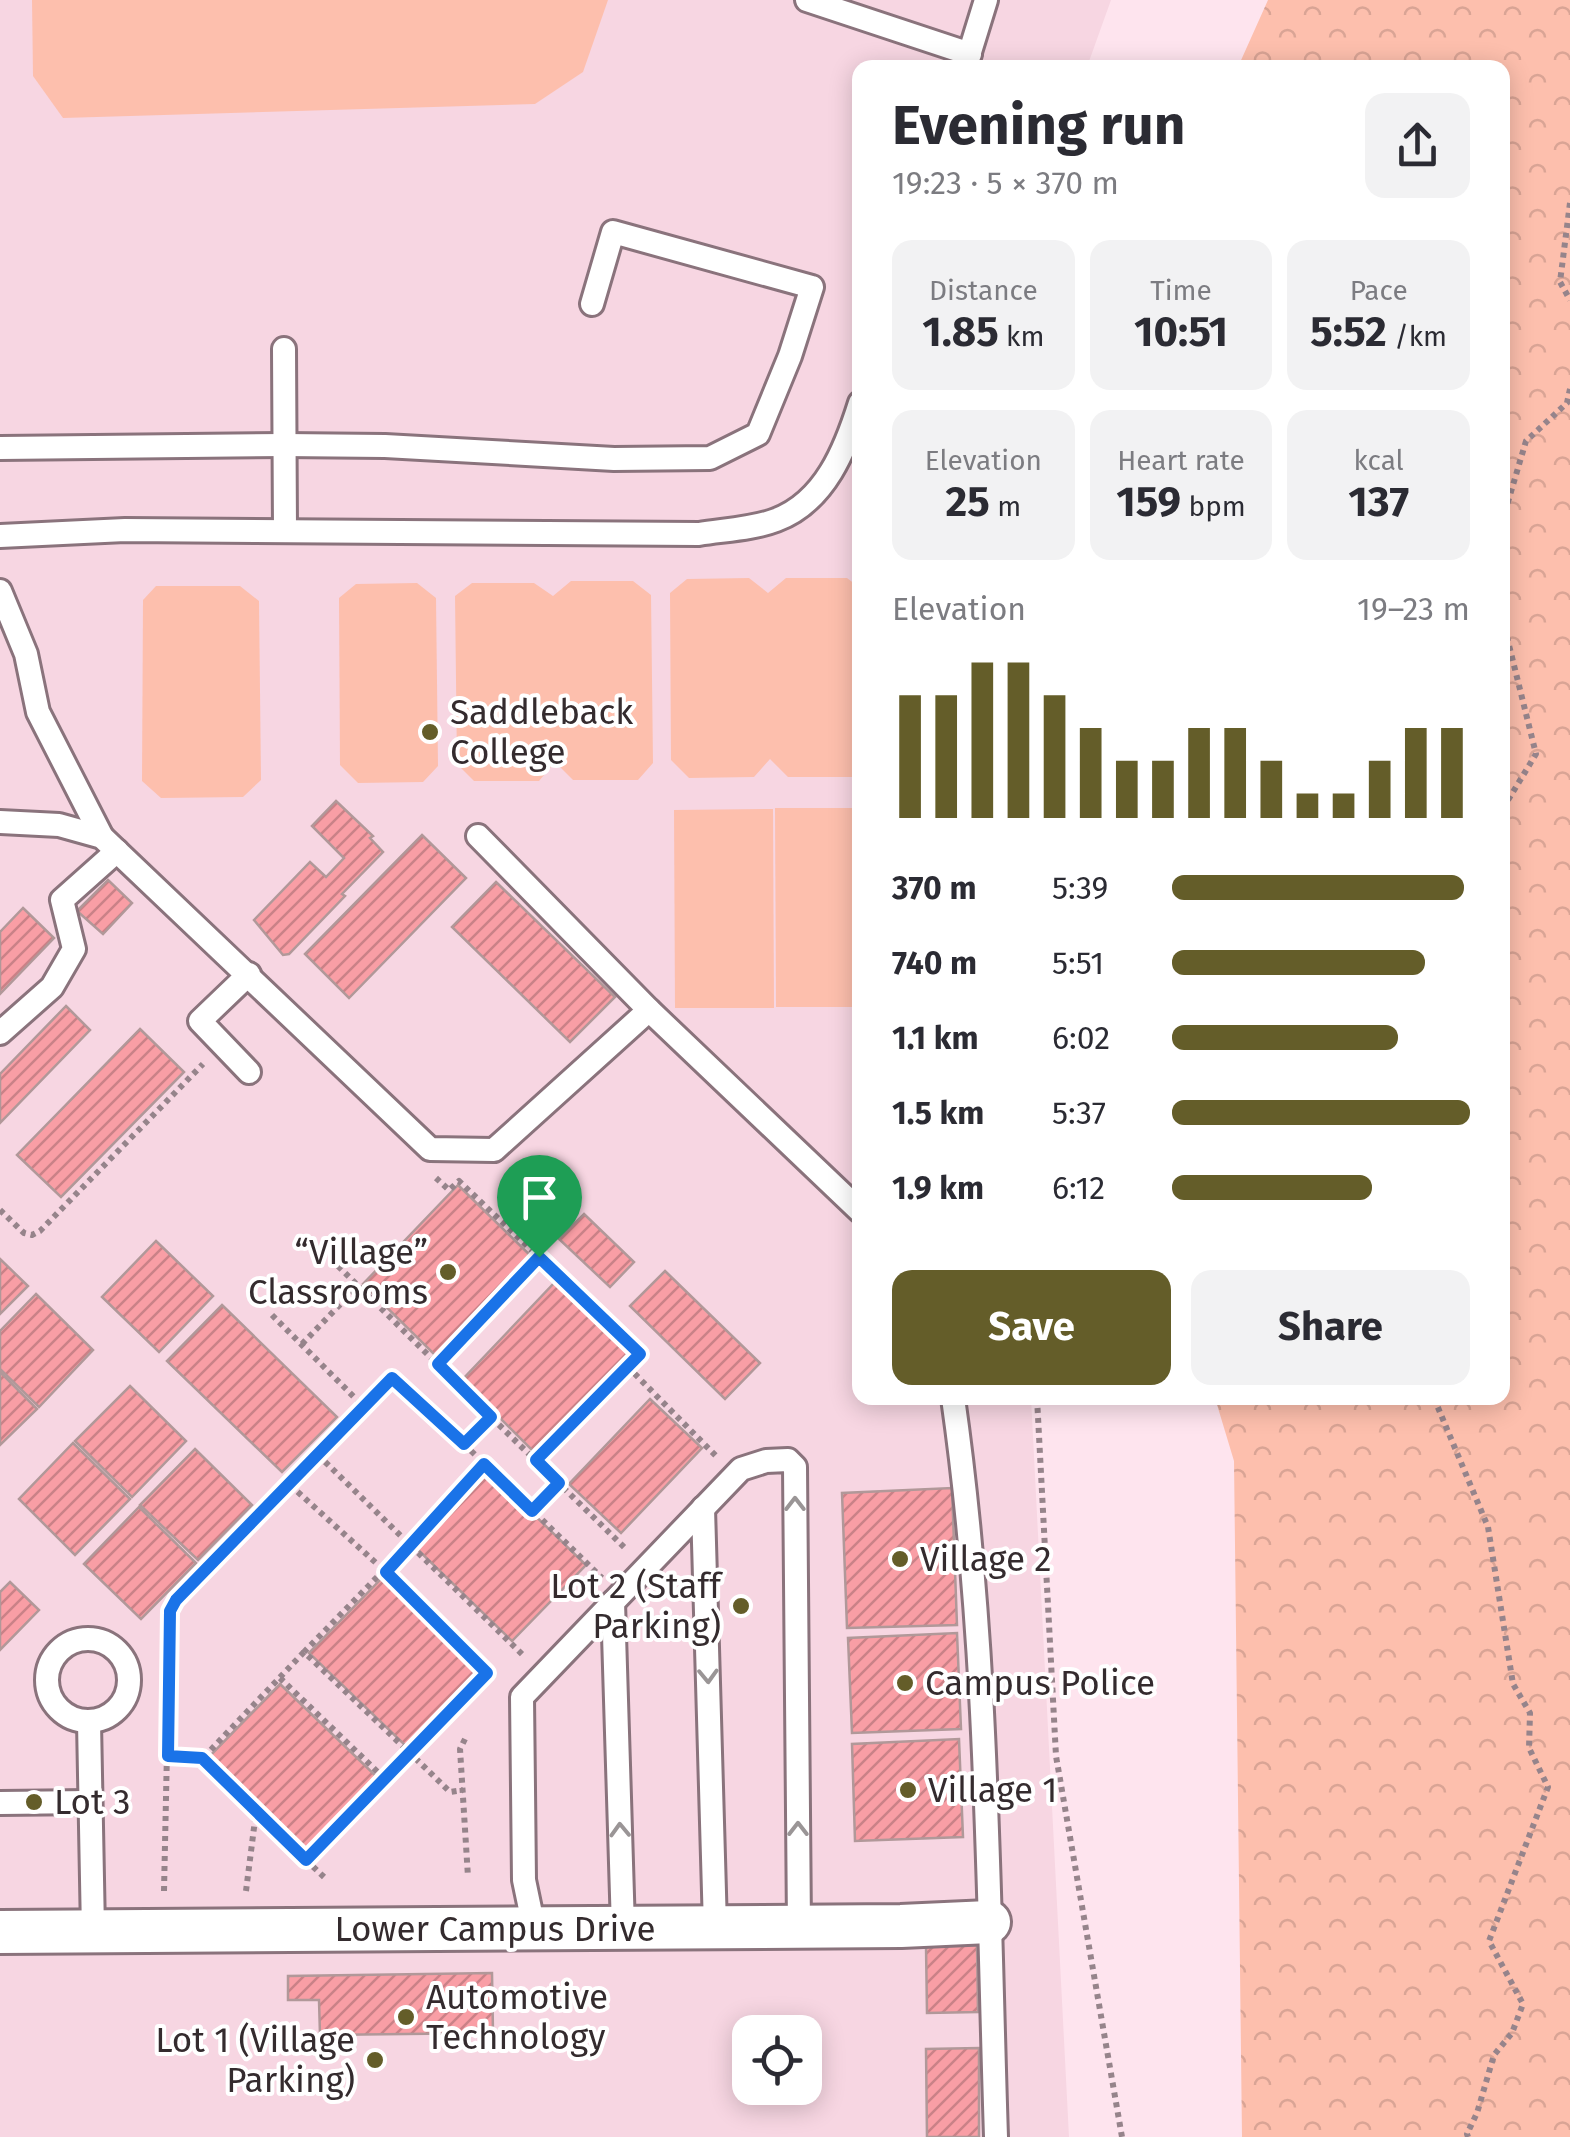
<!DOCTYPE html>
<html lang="en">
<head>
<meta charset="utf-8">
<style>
	:root { --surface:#fff; --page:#f2f2f3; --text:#2b2b33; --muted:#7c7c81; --accent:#645d29 }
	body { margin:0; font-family:"Fira Sans",sans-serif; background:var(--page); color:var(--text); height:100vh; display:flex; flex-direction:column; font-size:38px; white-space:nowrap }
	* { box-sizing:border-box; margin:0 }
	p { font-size:32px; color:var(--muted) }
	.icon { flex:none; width:55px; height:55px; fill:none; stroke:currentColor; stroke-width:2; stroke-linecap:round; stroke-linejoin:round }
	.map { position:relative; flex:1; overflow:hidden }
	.details { position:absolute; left:852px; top:60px; width:658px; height:1345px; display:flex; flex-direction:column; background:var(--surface); border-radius:20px; box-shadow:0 5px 25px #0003 }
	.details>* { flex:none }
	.tools { position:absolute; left:732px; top:2015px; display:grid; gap:20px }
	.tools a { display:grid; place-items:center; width:90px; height:90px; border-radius:20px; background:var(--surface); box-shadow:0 5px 25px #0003; font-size:50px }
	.pin { position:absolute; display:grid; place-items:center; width:85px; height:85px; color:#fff; margin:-102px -42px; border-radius:50% 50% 50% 0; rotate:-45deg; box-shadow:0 0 10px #0007 }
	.pin .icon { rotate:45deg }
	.round { display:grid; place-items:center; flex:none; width:105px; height:105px; border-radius:20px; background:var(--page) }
	.head { display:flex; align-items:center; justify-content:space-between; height:170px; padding:0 40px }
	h1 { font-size:55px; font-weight:700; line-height:75px }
	.metrics { display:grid; grid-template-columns:repeat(3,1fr); gap:15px; height:170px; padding:10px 40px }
	.metrics div { display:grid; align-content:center; border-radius:20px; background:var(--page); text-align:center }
	.metrics b { font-size:42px; font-weight:700 }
	.metrics small { font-size:28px; font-weight:400 }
	.metrics p { font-size:28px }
	.chart { height:280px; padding:20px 40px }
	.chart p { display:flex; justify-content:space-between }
	.chart svg { width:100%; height:180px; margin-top:10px; stroke:var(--accent); stroke-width:6 }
	.action { display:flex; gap:20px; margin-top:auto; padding:20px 40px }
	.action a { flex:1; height:115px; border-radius:20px; background:var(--accent); color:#fff; font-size:40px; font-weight:700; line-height:115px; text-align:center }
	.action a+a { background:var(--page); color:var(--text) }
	ul { padding:0 40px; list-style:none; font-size:32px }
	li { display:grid; grid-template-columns:160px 120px 1fr; align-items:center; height:75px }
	li i { height:25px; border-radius:12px; background:var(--accent) }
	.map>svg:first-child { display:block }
</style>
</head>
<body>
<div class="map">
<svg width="1570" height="2137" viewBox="0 0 1570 2137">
	<defs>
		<pattern id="park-crowns" width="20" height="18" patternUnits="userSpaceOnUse" patternTransform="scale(2.5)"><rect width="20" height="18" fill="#fdbfad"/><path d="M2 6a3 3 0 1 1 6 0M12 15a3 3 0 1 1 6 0" fill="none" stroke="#d9a495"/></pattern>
		<pattern id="building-hatch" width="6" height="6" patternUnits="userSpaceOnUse" patternTransform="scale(2.5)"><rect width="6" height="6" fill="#f99ea5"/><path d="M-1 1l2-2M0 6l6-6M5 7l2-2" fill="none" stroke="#ca8187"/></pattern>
	</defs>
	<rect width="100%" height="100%" fill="#fee4ee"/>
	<path fill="#f7d6e2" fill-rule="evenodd" d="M0,0h1111l-24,67 -227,1v1330h171l38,739h-1069zM750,2032h55v56h-55z"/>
	<g fill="#fdbfad">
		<polygon points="32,0 608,0 583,72 535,104 63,118 33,76"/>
		<polygon points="749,578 768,593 786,578 847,578 860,588 860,769 853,777 788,777 770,759 754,777 689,778 671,760 670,593 687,579"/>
		<polygon points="571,581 633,581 651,595 653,763 638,780 573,780 555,762 539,781 474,781 457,764 455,596 472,583 534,583 553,596"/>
		<polygon points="417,583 436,598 438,766 423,782 358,783 340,765 339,598 356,584"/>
		<polygon points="156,586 240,586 259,601 261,780 243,797 161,798 142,781 143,600"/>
		<polygon points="775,808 860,808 860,1007 776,1007"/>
		<polygon points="773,809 774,1008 675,1008 674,810"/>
	</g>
	<polygon fill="url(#park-crowns)" points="1268,0 1570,0 1570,2137 1242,2137 1234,1461 1215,1398 1502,1398 1502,68 1238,67"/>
	<g fill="url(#building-hatch)" stroke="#b19899" stroke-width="2.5">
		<polygon points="336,801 373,836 370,838 383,852 342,894 345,896 289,954 283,955 254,920 310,862 326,877 344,858 312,826"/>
		<polygon points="422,835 466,878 349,998 305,954"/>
		<polygon points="108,880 132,903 103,934 77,911"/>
		<polygon points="496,882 615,997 570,1042 452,927"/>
		<polygon points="23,908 54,938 0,994 0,932"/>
		<polygon points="66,1006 90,1030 0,1123 0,1074"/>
		<polygon points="140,1029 184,1072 61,1197 17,1155"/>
		<polygon points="458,1185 534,1259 439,1359 363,1284"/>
		<polygon points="584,1214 634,1262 610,1287 559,1239"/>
		<polygon points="156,1241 213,1296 159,1352 102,1297"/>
		<polygon points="0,1259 28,1286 0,1314"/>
		<polygon points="665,1271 760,1363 725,1399 630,1306"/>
		<polygon points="556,1281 633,1355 536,1454 462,1380"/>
		<polygon points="36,1294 93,1350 39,1407 0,1369 0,1331"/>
		<polygon points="222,1305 337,1417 282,1472 167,1361"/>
		<polygon points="0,1372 37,1409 0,1445"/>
		<polygon points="130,1386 186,1441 132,1497 75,1441"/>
		<polygon points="650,1399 702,1448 621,1533 569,1484"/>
		<polygon points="73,1443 130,1499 75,1555 19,1499"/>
		<polygon points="195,1449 252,1505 198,1560 140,1505"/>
		<polygon points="488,1470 586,1565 512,1641 414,1546"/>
		<polygon points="952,1488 957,1625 847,1628 842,1493"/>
		<polygon points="139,1507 196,1563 141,1619 84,1564"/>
		<polygon points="383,1577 481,1672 408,1748 309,1653"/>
		<polygon points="10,1582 39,1610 0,1650 0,1592"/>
		<polygon points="957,1633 961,1729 852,1733 848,1638"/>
		<polygon points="280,1684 378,1778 306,1854 207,1759"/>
		<polygon points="959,1739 963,1837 855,1841 852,1744"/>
		<polygon points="977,1945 978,2012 927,2013 926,1946"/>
		<polygon points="492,1973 493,2033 320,2035 319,2000 288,2000 288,1976"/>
		<polygon points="979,2048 979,2137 927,2137 926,2049"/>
	</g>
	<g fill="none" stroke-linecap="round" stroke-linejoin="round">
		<defs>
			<g id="lane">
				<polyline points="807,0 970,54"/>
				<polyline points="965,68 986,0"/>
				<polyline points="284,349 285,530"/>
				<polyline points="0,448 284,445 385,446 614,459 710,458 758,434 790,356 812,287 613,232 592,304"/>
				<path d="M0,536l125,-6 574,4c24,-4 54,-5 77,-14 49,-18 70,-72 84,-117"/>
				<polyline points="0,591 26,654 38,712 102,837"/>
				<polyline points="0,822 59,825 102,837 430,1149 494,1150 649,1010"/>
				<polyline points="478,836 649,1010 860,1211"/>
				<polyline points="249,974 200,1021 249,1072"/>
				<polyline points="0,1033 52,987 74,949 62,900 117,851"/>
				<path d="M953,1398c35,244 35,493 43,739"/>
				<polyline points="703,1508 715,1927"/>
				<polyline points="613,1602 623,1928"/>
				<circle cx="88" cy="1680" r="41"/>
				<polyline points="89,1722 93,1931"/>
				<polyline points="0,1803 90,1802"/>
				<polyline points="534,1928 524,1880 522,1697 741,1469 766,1461 788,1460 795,1467 799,1927"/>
			</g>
			<polyline id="street" points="0,1932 901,1926 989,1922"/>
		</defs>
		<use href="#lane" stroke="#8a737c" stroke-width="28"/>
		<use href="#street" stroke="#8a737c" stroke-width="48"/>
		<g stroke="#96848b" stroke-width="6" stroke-dasharray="5 5" stroke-linecap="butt">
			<polyline points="1570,203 1560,282 1570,300"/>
			<polyline points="1502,522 1526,441 1567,403 1570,389"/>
			<polyline points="1502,617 1536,754 1502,810"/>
			<polyline points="436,1178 449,1190 459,1181 640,1354 627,1366 717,1457"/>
			<polyline points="0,1210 24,1233 32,1235 40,1231 203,1064"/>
			<polyline points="331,1259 491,1417"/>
			<polyline points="272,1315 364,1407"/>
			<polyline points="302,1344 358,1286"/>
			<polyline points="438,1364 539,1257"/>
			<polyline points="1037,1398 1056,1756 1122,2137"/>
			<polyline points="1434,1398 1488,1527 1513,1684 1530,1713 1529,1748 1548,1787 1489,1941 1523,2004 1512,2033 1494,2055 1477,2113 1467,2134 1468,2137"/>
			<polyline points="463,1444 491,1417 627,1550"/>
			<polyline points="318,1455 524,1656"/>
			<polyline points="536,1460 627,1366"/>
			<polyline points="485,1464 602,1578"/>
			<polyline points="532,1511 559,1483"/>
			<polyline points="386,1572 487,1673 411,1754 450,1792 463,1790"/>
			<polyline points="304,1652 203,1758 307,1861"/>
			<polyline points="280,1678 386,1780"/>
			<polyline points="465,1739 460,1749 468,1877"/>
			<polyline points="167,1756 203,1758"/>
			<polyline points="324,1877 307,1861 411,1754 304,1652 383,1571"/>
			<polyline points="164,1891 170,1611 176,1599 393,1378 485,1464 386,1572 289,1484"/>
			<polyline points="246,1891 256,1812"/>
		</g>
		<use href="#lane" stroke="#fff" stroke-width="22"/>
		<use href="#street" stroke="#fff" stroke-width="42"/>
	</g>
	<defs><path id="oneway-chevron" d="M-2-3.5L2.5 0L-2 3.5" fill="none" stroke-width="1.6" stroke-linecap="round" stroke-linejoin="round" transform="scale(2.5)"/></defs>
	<g stroke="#9a9596">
		<use href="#oneway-chevron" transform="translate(795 1504) rotate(-90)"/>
		<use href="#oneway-chevron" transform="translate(708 1676) rotate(88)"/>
		<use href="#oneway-chevron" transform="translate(798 1829) rotate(-90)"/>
		<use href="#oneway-chevron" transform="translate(620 1830) rotate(-92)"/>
	</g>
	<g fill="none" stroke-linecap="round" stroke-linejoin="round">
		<defs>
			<polygon id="route" points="539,1257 640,1354 536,1460 559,1483 532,1511 484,1464 386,1572 487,1673 306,1860 202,1758 168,1756 170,1611 176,1600 392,1378 464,1444 491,1417 438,1364"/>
		</defs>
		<use href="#route" stroke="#fff" stroke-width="20"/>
		<use href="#route" stroke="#1a73e8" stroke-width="12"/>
	</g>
	<g fill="#645d29" stroke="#fff" stroke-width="4">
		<circle cx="430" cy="732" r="10"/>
		<circle cx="448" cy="1272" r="10"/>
		<circle cx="900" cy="1559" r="10"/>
		<circle cx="741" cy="1606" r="10"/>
		<circle cx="905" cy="1683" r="10"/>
		<circle cx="908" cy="1790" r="10"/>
		<circle cx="34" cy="1802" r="10"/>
		<circle cx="406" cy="2017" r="10"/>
		<circle cx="375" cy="2060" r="10"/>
	</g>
	<g text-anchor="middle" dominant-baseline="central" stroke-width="8" stroke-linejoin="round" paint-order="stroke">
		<g font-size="35" fill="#342b2e" stroke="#fff" text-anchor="start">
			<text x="450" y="712">Saddleback<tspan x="450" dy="40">College</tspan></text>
			<text x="428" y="1252" text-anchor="end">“Village”<tspan x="428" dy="40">Classrooms</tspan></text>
			<text x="920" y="1559">Village 2</text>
			<text x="721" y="1586" text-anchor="end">Lot 2 (Staff<tspan x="721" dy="40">Parking)</tspan></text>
			<text x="925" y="1683">Campus Police</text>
			<text x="928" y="1790">Village 1</text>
			<text x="54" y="1802">Lot 3</text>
			<text x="426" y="1997">Automotive<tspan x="426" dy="40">Technology</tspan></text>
			<text x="355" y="2040" text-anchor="end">Lot 1 (Village<tspan x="355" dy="40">Parking)</tspan></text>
		</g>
		<g font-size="35" fill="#342b2e" stroke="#fff">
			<text x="495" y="1929">Lower Campus Drive</text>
		</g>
	</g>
</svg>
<div class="tools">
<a><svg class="icon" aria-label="locate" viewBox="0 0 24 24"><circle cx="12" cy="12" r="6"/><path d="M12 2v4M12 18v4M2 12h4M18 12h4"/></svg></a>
</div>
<div class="pin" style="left:539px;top:1257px;background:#1e9e55"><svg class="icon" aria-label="arrive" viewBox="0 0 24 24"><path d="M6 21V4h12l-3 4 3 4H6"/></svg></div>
<section class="details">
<div class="head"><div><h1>Evening run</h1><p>19:23 · 5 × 370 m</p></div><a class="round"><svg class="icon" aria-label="share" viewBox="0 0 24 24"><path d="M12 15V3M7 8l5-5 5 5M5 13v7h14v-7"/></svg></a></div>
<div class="metrics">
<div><p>Distance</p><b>1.85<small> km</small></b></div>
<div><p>Time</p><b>10:51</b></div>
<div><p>Pace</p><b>5:52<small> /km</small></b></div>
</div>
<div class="metrics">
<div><p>Elevation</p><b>25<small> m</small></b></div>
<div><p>Heart rate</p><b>159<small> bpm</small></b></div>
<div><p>kcal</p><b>137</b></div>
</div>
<div class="chart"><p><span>Elevation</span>19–23 m</p>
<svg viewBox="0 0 160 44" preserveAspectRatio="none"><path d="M5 44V14M15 44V14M25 44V6M35 44V6M45 44V14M55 44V22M65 44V30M75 44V30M85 44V22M95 44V22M105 44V30M115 44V38M125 44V38M135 44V30M145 44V22M155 44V22"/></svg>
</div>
<ul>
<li><b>370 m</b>5:39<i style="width:98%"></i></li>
<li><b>740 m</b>5:51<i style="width:85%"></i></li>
<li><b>1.1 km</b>6:02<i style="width:76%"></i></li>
<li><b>1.5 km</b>5:37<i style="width:100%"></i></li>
<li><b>1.9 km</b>6:12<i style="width:67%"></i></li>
</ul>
<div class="action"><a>Save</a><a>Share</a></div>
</section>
</div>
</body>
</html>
